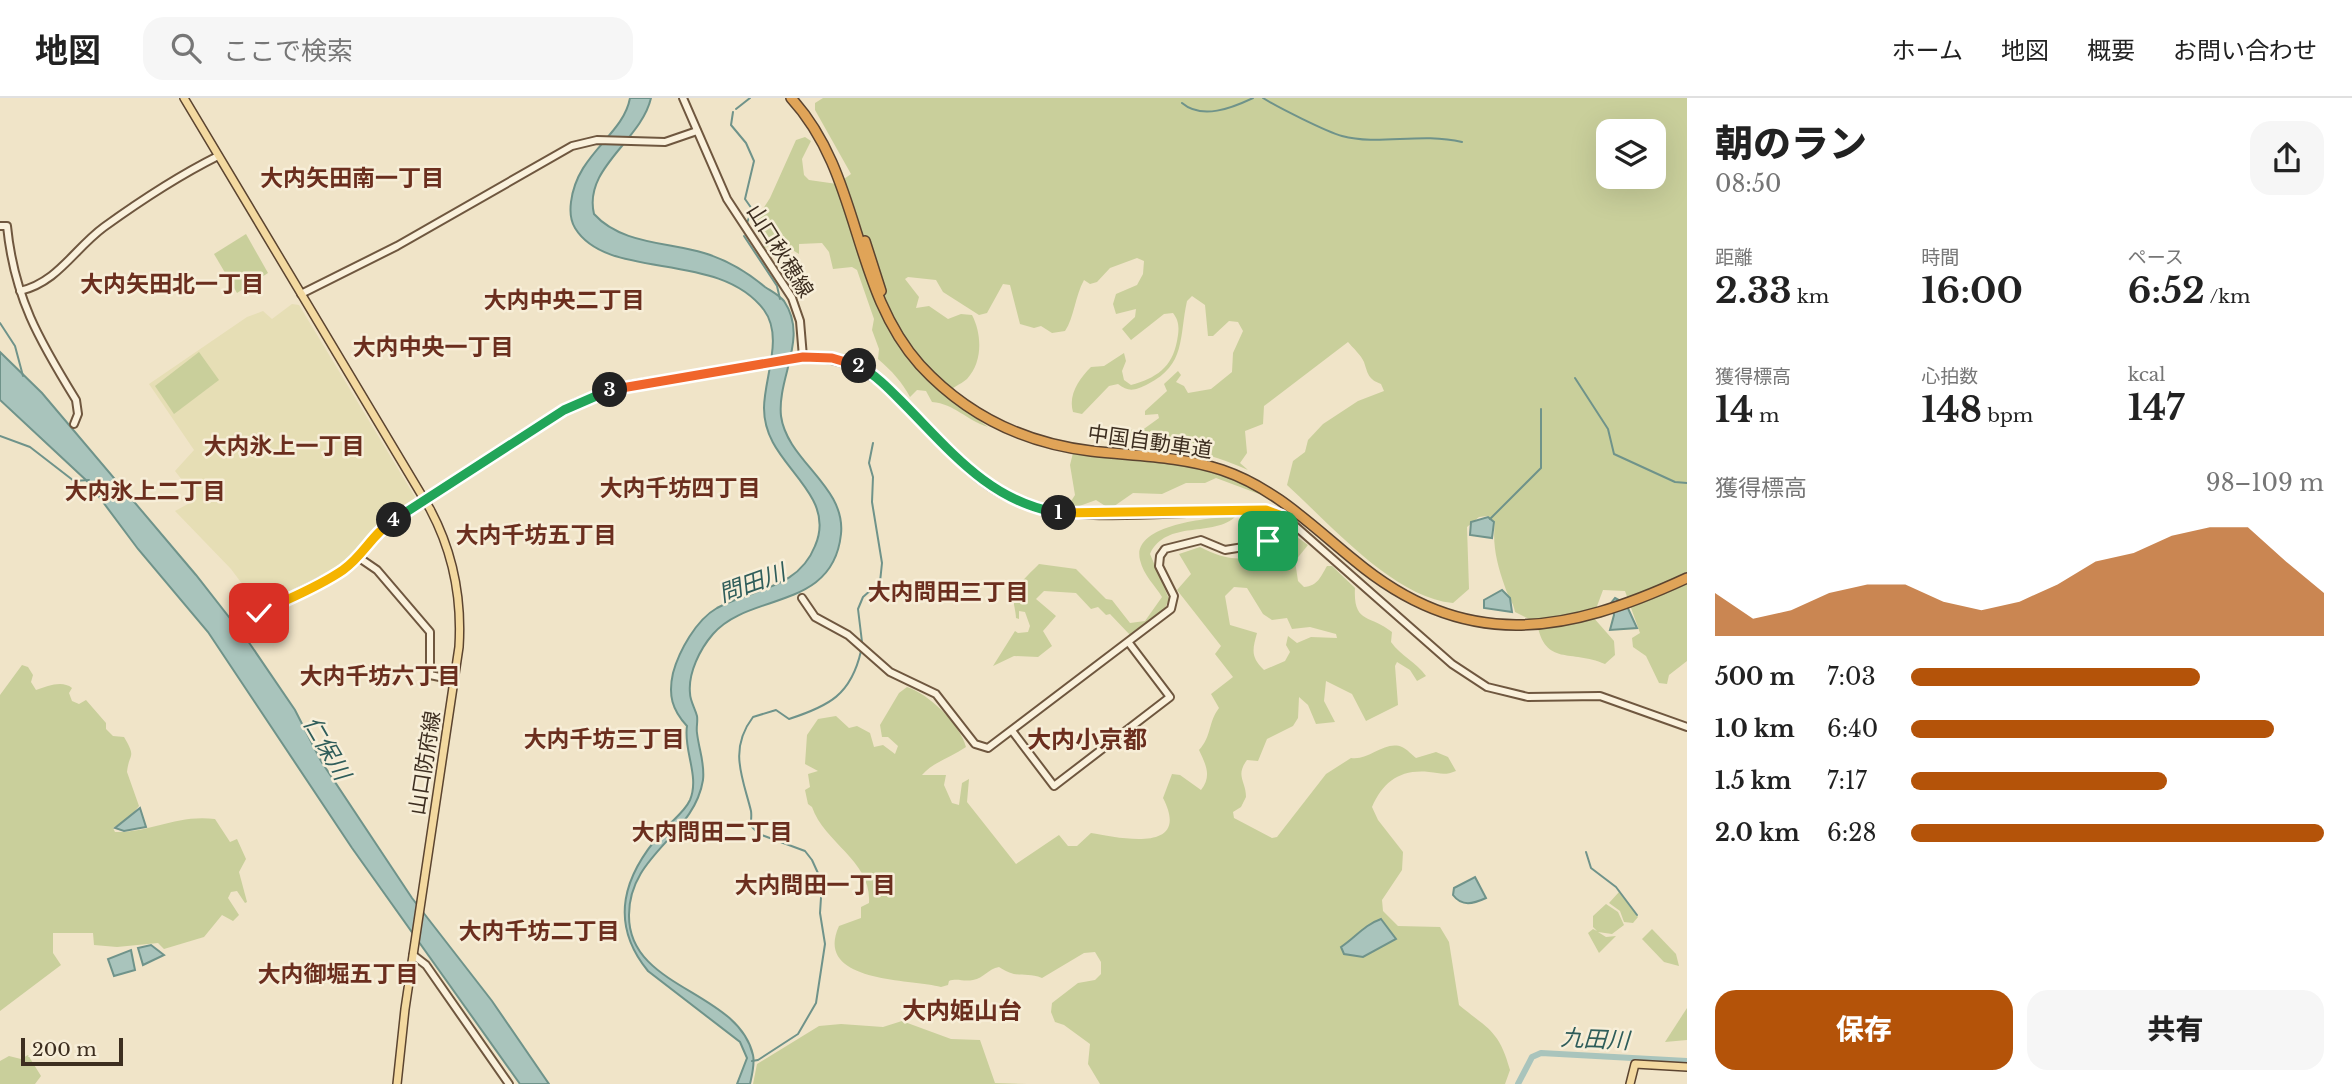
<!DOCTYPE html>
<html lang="ja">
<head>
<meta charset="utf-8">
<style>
	:root { --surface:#fff; --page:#f6f6f6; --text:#222; --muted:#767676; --line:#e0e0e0; --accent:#b45309 }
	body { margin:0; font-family:"Libre Baskerville","Noto Sans JP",serif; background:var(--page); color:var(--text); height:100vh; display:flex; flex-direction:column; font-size:26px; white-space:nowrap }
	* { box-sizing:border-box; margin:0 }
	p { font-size:23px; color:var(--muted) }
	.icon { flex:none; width:38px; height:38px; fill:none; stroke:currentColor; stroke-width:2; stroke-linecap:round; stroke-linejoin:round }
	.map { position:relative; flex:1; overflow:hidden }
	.details { display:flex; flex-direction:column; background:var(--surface); width:665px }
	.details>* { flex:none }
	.fabs { position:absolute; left:1596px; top:21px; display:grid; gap:14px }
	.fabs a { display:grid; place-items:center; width:70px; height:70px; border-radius:14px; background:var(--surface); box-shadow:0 7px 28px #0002; font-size:35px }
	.scale { position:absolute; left:21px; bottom:18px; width:102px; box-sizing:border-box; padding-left:7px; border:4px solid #3d2e20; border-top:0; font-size:19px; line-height:24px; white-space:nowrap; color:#3d2e20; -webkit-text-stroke:5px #f7eed8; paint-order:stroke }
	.pin { position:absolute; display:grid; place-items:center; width:60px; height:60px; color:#fff; margin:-30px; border-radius:14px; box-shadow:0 4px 10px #0006 }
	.km { position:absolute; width:35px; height:35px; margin:-18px; border-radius:50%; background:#222; color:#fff; font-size:19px; line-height:35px; text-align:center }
	.round { display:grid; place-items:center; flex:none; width:74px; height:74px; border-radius:21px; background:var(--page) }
	.head { display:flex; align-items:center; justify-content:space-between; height:119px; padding:0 28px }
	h1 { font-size:38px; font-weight:800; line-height:52px }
	.figures { display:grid; grid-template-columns:repeat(3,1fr); gap:10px; height:119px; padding:7px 28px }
	.figures div { display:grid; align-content:center }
	.figures b { font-size:35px; font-weight:800 }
	.figures small { font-size:19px; font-weight:400 }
	.figures p { font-size:19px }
	.chart { height:196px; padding:14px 28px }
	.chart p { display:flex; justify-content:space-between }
	.chart svg { width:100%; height:126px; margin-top:7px; fill:var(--accent); opacity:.7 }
	.button { display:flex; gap:14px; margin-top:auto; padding:14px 28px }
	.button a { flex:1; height:80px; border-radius:21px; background:var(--accent); color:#fff; font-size:28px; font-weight:800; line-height:80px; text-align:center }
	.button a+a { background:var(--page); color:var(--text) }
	ul { padding:0 28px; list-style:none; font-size:23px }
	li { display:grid; grid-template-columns:112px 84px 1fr; align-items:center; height:52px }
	li i { height:18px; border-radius:9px; background:var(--accent) }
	header { display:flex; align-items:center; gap:42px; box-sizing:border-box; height:98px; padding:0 35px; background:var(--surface); border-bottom:2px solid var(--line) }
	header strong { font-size:33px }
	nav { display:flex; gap:38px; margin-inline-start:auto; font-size:24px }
	.search { width:490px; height:63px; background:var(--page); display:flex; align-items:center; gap:18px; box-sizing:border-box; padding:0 24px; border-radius:21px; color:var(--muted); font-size:26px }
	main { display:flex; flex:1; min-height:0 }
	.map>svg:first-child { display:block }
</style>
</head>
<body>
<header>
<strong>地図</strong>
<div class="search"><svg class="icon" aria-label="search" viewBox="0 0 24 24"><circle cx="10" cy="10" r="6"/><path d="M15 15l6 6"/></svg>ここで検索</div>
<nav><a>ホーム</a><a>地図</a><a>概要</a><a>お問い合わせ</a></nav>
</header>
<main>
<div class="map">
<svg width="1687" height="986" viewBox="0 0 1687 986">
	<rect width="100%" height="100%" fill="#f0e4c8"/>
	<polygon fill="#e6deb5" points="292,206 299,207 415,399 411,406 370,436 344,468 260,510 231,471 175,413 197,401 175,373 194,352 149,286 247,219 263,213 272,221"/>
	<g fill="#c9cf9b" fill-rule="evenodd">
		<path d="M823,0h864v563l-18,14 -2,9 -8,-1 -13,-27 -13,-9 -1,-9 8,-5 -15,-42 -22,-1 -10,27 21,24 1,14 -10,9c-34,-15 -60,3 -68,-41l-22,-11c-2,-11 -7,-15 -10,-25 -8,-22 -13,-43 -10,-65l-7,-6 -9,1 -12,10 2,62 -16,14c-59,-5 -124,-80 -166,-118l6,-24 12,-9 3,-12 15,-16 35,-23 26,-10 -3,-7c-13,-5 -13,-10 -17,-22 -3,-7 -11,-14 -16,-20l-84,64 -1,18 -18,7 2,22 -7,10 8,7c-39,-18 -88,-28 -131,-29l-3,-3 3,-6 10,-3 14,2 18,-13 -1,-4 -13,1v-4l22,-20 -3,-7 14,-13 3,4 -5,7 8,4 4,7 23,-4 21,-17 1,-19 10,-22 -5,-9 -9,-1 -16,15h-5l-3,-31 -13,-9 -5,5c-8,36 -1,64 -39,83 -12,6 -19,9 -30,0l-9,2 -27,28 -9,-2c-5,-17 6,-33 18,-45l13,-1 20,-13 2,8 -4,10 2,9 7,5c25,-7 41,-17 46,-44 2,-11 3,-19 -4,-28l-9,1 -33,26 -9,-11 13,-12 1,-8 -20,5 -3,-10 3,-10 21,-9 6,-11 1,-13 -7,-3 -27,10 -13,14 -7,2 -6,-4c-9,16 -10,38 -19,51l-13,2 -11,-7 -7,2 -14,-4 -10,-39 -7,-1 -16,29 -8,2 -36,-23 -7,-12 -28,-3 -3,2 14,18 -3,11 13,-2 19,13 13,-5 11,1c10,19 11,47 -5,64 -7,6 -15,8 -22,16l43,32c-22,-7 -33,-23 -56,-25l-6,-11 -9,-1 -7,7c-8,-15 -18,-26 -32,-38l1,-10 -7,-19 2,-11 -17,-49 -5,-3 -19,2 -4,-17 -7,-9 -23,1v10l-18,-11 -17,5 -1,-14 -11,-8 18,-28 26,-58 9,-3 6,4 -9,18 2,16 5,5 28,4 14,-10 -36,-64v-7zM1608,33h46v46h-46z"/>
		<polygon points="246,136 268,175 237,195 214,156"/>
		<polygon points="199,254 219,282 174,316 155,288"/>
		<path d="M1073,355c66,9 136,5 194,44l-51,-19 -11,5h-19l-24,11 -29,-1 -23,16 -14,-9 -22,8 -6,-2 7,-11 -5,-30z"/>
		<path d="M1236,418c-22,22 -70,3 -86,38l19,45 -4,9 -35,27 -20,-21 -4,1 -8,-8 -7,2 -15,-16 -32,-2 -8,8 20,17 -13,15 9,15 -14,11 -24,-1 -21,10 22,-35 3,2 10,-1 2,-6 -5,-14 -6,-1v8l-3,-1c0,-7 -4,-18 -2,-24 1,-7 19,-24 25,-30l37,5 30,30 6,1 18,23 15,-2 17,-24c-8,-13 -18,-21 -22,-37 -9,-37 73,-42 96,-44z"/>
		<path d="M1285,430l23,17 -13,16 3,20 6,6c14,-1 17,-11 23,-21h5l23,22c-2,36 15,26 37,44l-1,10c10,14 25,20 35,34l-9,5 -7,-11 -13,-8 -2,4 3,39 -32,16 -14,-27 -26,-13 -2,20 11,21 -19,2 -8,-19 -9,-8 -1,21 -5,8 -26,13 -9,22 -11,-1c-12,16 -1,21 -1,37l-5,10 -8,5 1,6 38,20 5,-1 49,-63 25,-16c18,3 34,-18 51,-11 5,2 10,8 14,11l20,-6 12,5 8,14c-12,5 -16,2 -27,1 -29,-3 -46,10 -57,35l6,13 25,32 -1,18 -20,30 1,11 15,15 42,1 9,15 10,63c29,24 40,25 51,65l-5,14h-405l-12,-20 2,-20 -26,-19 -9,-3 -4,-10 1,-9 26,-20 17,-3 6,-6v-12l-6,-10 -11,1 -42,25c-17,-7 -24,2 -43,-11 -11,2 -15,11 -26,13 -9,2 -16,-2 -24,1l-1,4 -7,2c-32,-8 -128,-4 -102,-61l22,-8v-11l8,-4c3,-42 -44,-59 -57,-96l-4,-3 -3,-14 5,-3 -2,-13 10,-3 -13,-7 2,-29 11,-16 18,-3 13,12 8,-2 13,7 4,14 9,-2 12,9 3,-8 -10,-9h-6l-2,-12 19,-32 8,-6c22,7 53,37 59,60 -14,10 -33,15 -44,28h24l-2,10 8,18 7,2 3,-22 7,-4 -2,23 49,62 43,-29 9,11h9l14,-13c29,5 101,21 72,-35l9,-24 8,1 21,15c11,-14 5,-25 -2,-40 13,-14 9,-28 20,-42l-8,-14 22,-17 -18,-23 6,-8 -44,-56 14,-16 -12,-20 21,-7c33,18 66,17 85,-19zM1234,489l13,1 16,26 9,6 15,-2 5,11 18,-2 26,7 1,4 -26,-1 -14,6 -9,-7 -2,9 4,7 -5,9 -21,9c-13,-13 -12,-19 -7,-37l-27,-8 -5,-29z"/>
		<path d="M22,567l6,2 5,8 -2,7 5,8c12,-4 26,-10 36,-2l-3,5 3,8 7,3 7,-4 20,23v6l7,7 11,1c13,22 5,15 3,35l12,34 -10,12 -16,10 2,4c34,1 62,-18 100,-13l15,23 7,-3 9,20 -7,13 8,30 -2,1 -8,-12 -6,1 -3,6 11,17 -6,6 -11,-6 -18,22 -40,12 -6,-6 -41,4 -23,-2 -1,-12h-40v20l8,12 -61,46v-316z"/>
		<polygon points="1619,794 1638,819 1633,825 1624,824 1620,813 1609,805"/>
		<polygon points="1606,806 1618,814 1624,827 1612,836 1598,834 1606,839 1616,838 1599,855 1588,835 1593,831 1597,833 1593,829 1593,818"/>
		<polygon points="1652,831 1676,856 1679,868 1664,864 1642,841"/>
		<polygon points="1687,910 1687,942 1665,944"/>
		<polygon points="902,923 951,941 980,942 995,985 1027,986 753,986 757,966 819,928 841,926 883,929"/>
		<polygon points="28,957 41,978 35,986 0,986 0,963 9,958 21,961"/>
	</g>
	<g fill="#a9c4bc" stroke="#6f938a" stroke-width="2">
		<path d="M630,0h21c-10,43 -68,70 -57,116 27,30 73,28 110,39 23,7 42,18 61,34 6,4 14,8 19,14 25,37 -7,76 -3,115 6,45 65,70 60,118 -8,77 -92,58 -128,100 -13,15 -25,39 -23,59 0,8 5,15 7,23 1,6 -1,11 0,17 2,17 8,30 6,47 -9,56 -74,74 -74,135 -1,74 109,75 124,140 2,9 -1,20 -3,29h-13l10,-26 -7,-16 -92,-71c-40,-49 -24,-96 14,-139 9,-11 22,-19 28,-32 10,-24 -7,-50 -3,-74 -15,-16 -19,-31 -14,-53 6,-22 23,-53 44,-65 37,-20 81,-19 98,-62 7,-16 6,-31 -2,-46 -17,-32 -49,-52 -49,-92 0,-30 20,-71 0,-98 -46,-61 -156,-28 -189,-82 -5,-8 -5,-18 -4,-26 6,-49 52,-66 59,-104z"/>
		<polygon points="0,254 42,295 196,477 250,546 295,612 321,663 412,800 492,903 549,986 520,986 352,750 208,534 138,451 88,384 0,302"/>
		<polygon points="1488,419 1494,424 1492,440 1470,437 1471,424"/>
		<polygon points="1502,492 1510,500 1512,514 1484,510 1484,502"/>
		<polygon points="1615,500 1626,506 1637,530 1610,532 1614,517 1611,505"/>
		<polygon points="140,710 146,729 124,733 115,730"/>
		<path d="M1475,779l11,21c-13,6 -24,9 -33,-3l1,-7z"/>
		<path d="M1381,821l15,20 -33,18 -19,-3 -3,-7c15,-10 23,-22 40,-28z"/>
		<polygon points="151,847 164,857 143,867 138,850"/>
		<polygon points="131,852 135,872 114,878 108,861"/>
	</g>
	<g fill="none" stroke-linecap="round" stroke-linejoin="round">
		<g stroke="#6f938a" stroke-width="2">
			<path d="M1263,0c14,9 64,34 79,38 37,10 78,-4 120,6"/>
			<path d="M1182,5c20,17 50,5 71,-5"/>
			<polyline points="736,11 750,0"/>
			<polyline points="733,14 731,27 746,45 754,63 745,101 752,111 747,125"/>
			<polyline points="744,138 777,188 780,201"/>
			<polyline points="0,225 15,248 23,278"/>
			<polyline points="1575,280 1608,331 1614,356 1675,384 1687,385"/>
			<polyline points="0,338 30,349 74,383 89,382"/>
			<polyline points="1490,421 1541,370 1541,311"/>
			<polyline points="862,544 858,511 863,499 880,484 882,465 872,404 873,379 869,365 873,345"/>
			<polyline points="1586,754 1591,770 1616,789 1637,817"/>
			<path d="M752,963l6,-1 40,-26 18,-31 9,-59 -5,-31 2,-31 -10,-22 -7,-9 -46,-17 -7,-7c-2,-5 0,-10 -1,-16 -8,-33 -23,-61 2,-94l23,-7 13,9c40,-13 62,-24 72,-68"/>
		</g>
		<polyline stroke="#a9c4bc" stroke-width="6" points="1518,986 1532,959 1541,955 1687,963"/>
		<defs>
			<g id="secondary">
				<polyline points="683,0 727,101 792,200 800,223 803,259"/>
				<path d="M0,128h7c7,71 32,114 69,174l2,14 -4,10"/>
				<path d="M20,193c38,-9 54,-42 84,-64 36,-26 74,-51 114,-71"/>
				<polyline points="301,196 397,148 572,48 597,42 665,44 697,33"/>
				<polyline points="358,459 377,472 430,534 430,577 454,582"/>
				<polyline points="802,500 815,519 848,537 890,574 936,596 975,646 988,650 1171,511 1174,498 1159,468 1160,458 1165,451 1201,442 1225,452 1262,446 1271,440 1282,418"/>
				<path d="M240,528l19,-13 84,-43 42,-44 191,-123 48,-17 179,-29c105,1 125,104 209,142 53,25 142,14 201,13 19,-1 39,-5 58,0l23,13 158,139 35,23 41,10 72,-1 87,31"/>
				<polyline points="1013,634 1054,688 1170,599 1129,545"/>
				<polyline points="413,857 426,867 509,986"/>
			</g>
			<g id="primary">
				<path d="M184,0l246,411c23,43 32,90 29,138l-54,362 -8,75"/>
				<polyline points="1630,986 1635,966 1687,969"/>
			</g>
			<g id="highway">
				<path d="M791,0c71,77 60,190 129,267 46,50 104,78 171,86 44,5 88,5 131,19 53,18 90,56 132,90 111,93 212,74 333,18"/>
				<polyline points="865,143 881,193"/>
			</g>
		</defs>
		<use href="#secondary" stroke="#6f573f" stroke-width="10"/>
		<use href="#primary" stroke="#5b4430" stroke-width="10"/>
		<use href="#highway" stroke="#5b4430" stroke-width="12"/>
		<use href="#secondary" stroke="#faf1dc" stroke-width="6"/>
		<use href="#primary" stroke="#f3d9a0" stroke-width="7"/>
		<use href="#highway" stroke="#e0a458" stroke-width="9"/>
	</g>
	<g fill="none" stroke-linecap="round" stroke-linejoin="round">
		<defs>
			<polyline id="split-1" points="1059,415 1266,412 1282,418 1268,443"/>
			<path id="split-2" d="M859,268c19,10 34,27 49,42 45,46 84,94 151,105"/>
			<polyline id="split-3" points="610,292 803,259 832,260 859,268"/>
			<polyline id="split-4" points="394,422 564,312 610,292"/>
			<path id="split-5" d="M259,515c28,-14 58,-25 84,-43 21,-15 28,-35 51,-50"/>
		</defs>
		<use href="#split-1" stroke="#fff" stroke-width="14"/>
		<use href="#split-2" stroke="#fff" stroke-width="14"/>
		<use href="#split-3" stroke="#fff" stroke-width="14"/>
		<use href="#split-4" stroke="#fff" stroke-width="14"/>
		<use href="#split-5" stroke="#fff" stroke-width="14"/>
		<use href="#split-1" stroke="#f5b400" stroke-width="9"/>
		<use href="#split-2" stroke="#22a559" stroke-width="9"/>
		<use href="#split-3" stroke="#f0652b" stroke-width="9"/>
		<use href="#split-4" stroke="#22a559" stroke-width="9"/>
		<use href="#split-5" stroke="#f5b400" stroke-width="9"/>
	</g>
	<g text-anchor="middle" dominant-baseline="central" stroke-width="5" stroke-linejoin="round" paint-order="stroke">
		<g font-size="21" fill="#3d2e20" stroke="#f7eed8">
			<text transform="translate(780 153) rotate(58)">山口秋穂線</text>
			<text transform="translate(1150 344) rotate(8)">中国自動車道</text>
			<text transform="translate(425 665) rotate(-81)">山口防府線</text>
		</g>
		<g font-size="23" font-weight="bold" fill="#6b2e1e" stroke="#f7eed8">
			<text x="352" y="80">大内矢田南一丁目</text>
			<text x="172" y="186">大内矢田北一丁目</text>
			<text x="564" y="202">大内中央二丁目</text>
			<text x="433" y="249">大内中央一丁目</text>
			<text x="284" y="348">大内氷上一丁目</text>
			<text x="680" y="390">大内千坊四丁目</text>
			<text x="145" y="393">大内氷上二丁目</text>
			<text x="536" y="437">大内千坊五丁目</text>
			<text x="948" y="494">大内問田三丁目</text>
			<text x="380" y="578">大内千坊六丁目</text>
			<text x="604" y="641">大内千坊三丁目</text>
			<text x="712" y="734">大内問田二丁目</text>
			<text x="815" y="787">大内問田一丁目</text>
			<text x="539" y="833">大内千坊二丁目</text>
			<text x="338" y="876">大内御堀五丁目</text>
		</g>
		<g font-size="23" font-style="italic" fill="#2f5d5a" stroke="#f7eed8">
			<text transform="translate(752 485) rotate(-20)">問田川</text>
			<text transform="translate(327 650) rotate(60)">仁保川</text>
			<text transform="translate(1595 941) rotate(3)">九田川</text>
		</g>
		<g font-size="24" font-weight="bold" fill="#6b2e1e" stroke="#f7eed8">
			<text x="1087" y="641">大内小京都</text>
			<text x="962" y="912">大内姫山台</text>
		</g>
	</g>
</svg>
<div class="fabs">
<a><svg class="icon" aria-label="layers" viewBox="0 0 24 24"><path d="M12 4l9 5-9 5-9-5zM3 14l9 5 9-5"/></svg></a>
</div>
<div class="scale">200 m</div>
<div class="pin" style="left:1268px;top:443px;background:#1e9e55"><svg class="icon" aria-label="arrive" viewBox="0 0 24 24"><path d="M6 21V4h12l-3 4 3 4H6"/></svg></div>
<div class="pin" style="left:259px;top:515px;background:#d93025"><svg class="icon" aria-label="check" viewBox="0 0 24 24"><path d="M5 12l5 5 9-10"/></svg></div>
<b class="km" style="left:1059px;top:415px">1</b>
<b class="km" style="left:859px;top:268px">2</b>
<b class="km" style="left:610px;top:292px">3</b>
<b class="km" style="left:394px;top:422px">4</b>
</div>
<section class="details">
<div class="head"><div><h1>朝のラン</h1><p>08:50</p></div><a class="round"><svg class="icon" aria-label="share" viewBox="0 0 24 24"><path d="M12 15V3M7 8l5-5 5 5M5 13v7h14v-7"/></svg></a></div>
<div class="figures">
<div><p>距離</p><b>2.33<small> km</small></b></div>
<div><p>時間</p><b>16:00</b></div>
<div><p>ペース</p><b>6:52<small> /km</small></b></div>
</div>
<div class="figures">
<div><p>獲得標高</p><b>14<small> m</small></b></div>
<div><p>心拍数</p><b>148<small> bpm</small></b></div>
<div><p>kcal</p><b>147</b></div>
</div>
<div class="chart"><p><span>獲得標高</span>98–109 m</p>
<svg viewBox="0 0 160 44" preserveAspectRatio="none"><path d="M0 44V29L10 38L20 35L30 29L40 26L50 26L60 32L70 35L80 32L90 26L100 18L110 15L120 9L130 6L140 6L150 18L160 29V44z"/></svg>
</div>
<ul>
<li><b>500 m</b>7:03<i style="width:70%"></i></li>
<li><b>1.0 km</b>6:40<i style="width:88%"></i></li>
<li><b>1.5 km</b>7:17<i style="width:62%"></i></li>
<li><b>2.0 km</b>6:28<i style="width:100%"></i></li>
</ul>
<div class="button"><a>保存</a><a>共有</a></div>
</section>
</main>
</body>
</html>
